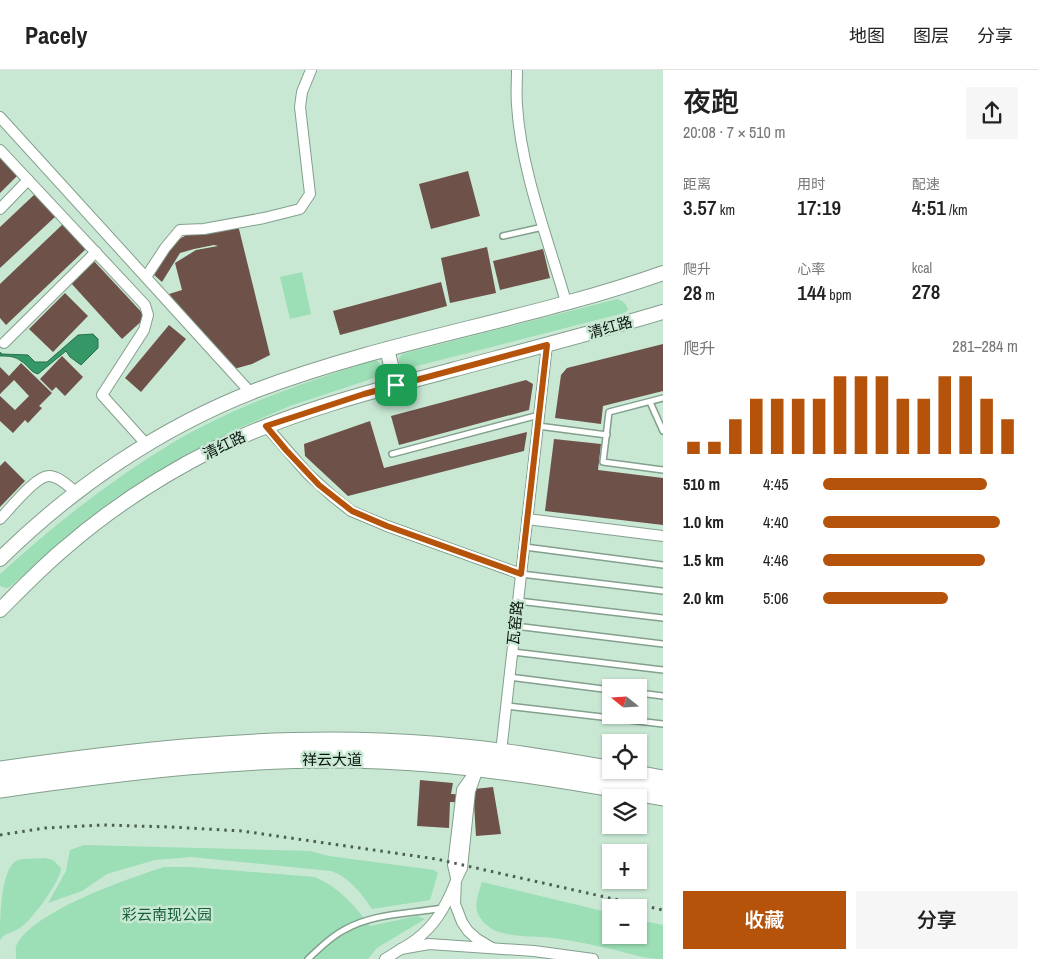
<!DOCTYPE html>
<html lang="zh">
<head>
<meta charset="utf-8">
<style>
	:root { --surface:#fff; --page:#f6f6f6; --text:#222; --muted:#767676; --line:#e0e0e0; --accent:#b45309 }
	body { margin:0; font-family:"Archivo Narrow","Noto Sans SC",sans-serif; background:var(--page); color:var(--text); height:100vh; display:flex; flex-direction:column; font-size:19px; white-space:nowrap }
	* { box-sizing:border-box; margin:0 }
	p { font-size:16px; color:var(--muted) }
	.icon { flex:none; width:28px; height:28px; fill:none; stroke:currentColor; stroke-width:2; stroke-linecap:round; stroke-linejoin:round }
	.map { position:relative; flex:1; overflow:hidden }
	.drawer { display:flex; flex-direction:column; background:var(--surface); width:375px }
	.drawer>* { flex:none }
	.needle { width:32px; rotate:288deg }
	.buttons { position:absolute; left:602px; top:609px; display:grid; gap:10px }
	.buttons a { display:grid; place-items:center; width:45px; height:45px; border-radius:0px; background:var(--surface); box-shadow:0 1px 4px #0004; font-size:25px }
	.pin { position:absolute; display:grid; place-items:center; width:42px; height:42px; color:#fff; margin:-21px; border-radius:10px; box-shadow:0 2px 8px #0006 }
	.round { display:grid; place-items:center; flex:none; width:52px; height:52px; border-radius:0px; background:var(--page) }
	.headline { display:flex; align-items:center; justify-content:space-between; height:85px; padding:0 20px }
	h1 { font-size:28px; font-weight:600; line-height:38px }
	.stats { display:grid; grid-template-columns:repeat(3,1fr); gap:8px; height:85px; padding:5px 20px }
	.stats div { display:grid; align-content:center }
	.stats b { font-size:21px; font-weight:600 }
	.stats small { font-size:14px; font-weight:400 }
	.stats p { font-size:14px }
	.chart { height:140px; padding:10px 20px }
	.chart p { display:flex; justify-content:space-between }
	.chart svg { width:100%; height:90px; margin-top:5px; stroke:var(--accent); stroke-width:6 }
	.primary-button { display:flex; gap:10px; margin-top:auto; padding:10px 20px }
	.primary-button a { flex:1; height:58px; border-radius:0px; background:var(--accent); color:#fff; font-size:20px; font-weight:600; line-height:58px; text-align:center }
	.primary-button a+a { background:var(--page); color:var(--text) }
	ul { padding:0 20px; list-style:none; font-size:16px }
	li { display:grid; grid-template-columns:80px 60px 1fr; align-items:center; height:38px }
	li i { height:12px; border-radius:6px; background:var(--accent) }
	header { display:flex; align-items:center; gap:30px; box-sizing:border-box; height:70px; padding:0 25px; background:var(--surface); border-bottom:1px solid var(--line) }
	header strong { font-size:24px }
	nav { display:flex; gap:28px; margin-inline-start:auto; font-size:18px }
	main { display:flex; flex:1; min-height:0 }
	.map>svg:first-child { display:block }
</style>
</head>
<body>
<header>
<strong>Pacely</strong>
<nav><a>地图</a><a>图层</a><a>分享</a></nav>
</header>
<main>
<div class="map">
<svg width="663" height="889" viewBox="0 0 663 889">
	<rect width="100%" height="100%" fill="#c9e8d4"/>
	<g fill="#9cdeb5">
		<polygon points="302,202 311,244 290,249 280,207"/>
		<path d="M617,229c6,2 9,4 11,11l-4,3 -219,56 -6,-6v-5l3,-4z"/>
		<path d="M372,291h6l4,8 -5,8 -87,29 -60,26 -44,23 -70,43 -49,39 -57,50 -4,1 -6,-2v-12c53,-48 108,-92 169,-129 63,-38 133,-62 203,-84z"/>
		<path d="M84,775l226,6 19,5 105,14 4,3 -8,27 -58,9c-10,-15 -23,-32 -41,-38l-140,-14 -36,3 -48,14 -25,17 -34,12 18,-32 4,-21z"/>
		<path d="M45,788l8,2 8,8c0,13 -30,53 -41,60 -7,5 -15,4 -20,12 0,-19 0,-73 18,-80 7,-2 19,-1 27,-2z"/>
		<path d="M164,797h26l125,10c24,10 40,29 55,49l47,-10 8,3 -48,29 -9,11h-352c0,-5 -1,-11 1,-15 19,-34 110,-65 147,-77z"/>
		<path d="M482,812l129,31v22h28v-15l24,5v34c-19,0 -34,-6 -52,-10 -23,-5 -48,-11 -72,-12 -13,-1 -41,-1 -51,-11 -17,-14 -12,-25 -6,-44z"/>
	</g>
	<path fill="#359765" stroke="#28704b" d="M93,264l5,5v9l-17,17 -11,-8 -4,-6 -28,23c-8,-2 -10,-9 -17,-13 -6,-5 -13,-5 -21,-5v-4l2,2 26,1 7,7h12l31,-27z"/>
	<g fill="#6e5149">
		<polygon points="0,86 18,105 0,123"/>
		<polygon points="468,101 480,146 431,159 419,114"/>
		<polygon points="35,124 56,146 0,198 0,157"/>
		<polygon points="64,153 87,178 6,255 0,248 0,214"/>
		<polygon points="233,156 239,159 270,285 252,294 234,299 169,224 182,220 175,193 196,180 218,176 214,175 194,179 180,183 162,212 152,203 176,171 190,163"/>
		<polygon points="487,177 496,223 450,233 441,188"/>
		<polygon points="543,179 550,208 500,220 493,191"/>
		<polygon points="93,190 146,247 122,269 70,212"/>
		<polygon points="441,212 447,236 340,265 333,241"/>
		<polygon points="65,223 88,246 53,282 29,259"/>
		<polygon points="169,255 186,269 141,322 125,308"/>
		<polygon points="663,274 663,321 603,336 601,354 555,348 561,305 567,298"/>
		<polygon points="62,286 83,307 65,326 56,317 52,321 40,309"/>
		<polygon points="21,293 52,323 39,336 42,338 28,353 25,350 13,363 0,351 0,326 15,340 29,326 14,310 0,324 0,297 9,306"/>
		<polygon points="526,310 533,314 529,340 399,375 391,346"/>
		<polygon points="370,351 384,398 527,362 524,381 348,426 305,386 304,374"/>
		<polygon points="554,369 601,374 598,400 663,408 663,455 545,441"/>
		<polygon points="5,391 25,411 0,437 0,396"/>
		<polygon points="420,710 453,713 451,724 473,725 474,719 493,717 501,764 476,766 474,733 450,732 449,758 417,756"/>
	</g>
	<g fill="none" stroke-linecap="round" stroke-linejoin="round">
		<defs>
			<g id="lane">
				<polyline points="503,166 543,157"/>
				<polyline points="663,328 609,342 603,392 663,400"/>
				<polyline points="650,332 663,361"/>
				<polyline points="538,356 607,365"/>
				<polyline points="392,384 539,345"/>
				<polyline points="525,477 663,495"/>
				<polyline points="521,504 663,521"/>
				<polyline points="518,531 663,548"/>
				<polyline points="515,556 663,574"/>
				<polyline points="513,582 663,600"/>
				<polyline points="509,607 611,620"/>
				<polyline points="639,623 663,626"/>
				<polyline points="507,636 663,654"/>
				<path d="M308,889c11,-10 22,-22 36,-29 29,-17 66,-16 98,-22"/>
			</g>
			<g id="street">
				<path d="M517,0c0,11 -1,23 0,35 4,66 31,134 49,197"/>
				<polyline points="0,47 251,323"/>
				<polyline points="0,80 145,235 148,245 144,260 102,325 147,375"/>
				<polyline points="0,139 28,110"/>
				<polyline points="146,207 165,178 180,160 204,159 264,148 300,139 310,124 300,37 302,22 311,0"/>
				<polyline points="4,273 96,182"/>
				<polyline points="266,356 307,403 331,425 351,441 387,456 521,504"/>
				<path d="M0,449c10,-10 35,-43 49,-43 10,0 20,11 27,16"/>
				<polyline points="527,449 663,466"/>
				<polyline points="501,682 547,275"/>
				<path d="M401,879c21,-11 36,-27 46,-48 6,-11 9,-22 15,-33l8,-77 9,-25 -17,24 -9,75 3,13 -1,26 7,18 6,9 9,8 15,9"/>
				<polyline points="385,889 401,879 429,874 534,881 593,889"/>
			</g>
			<g id="secondary">
				<polyline points="387,279 396,315"/>
				<path d="M0,489c73,-72 161,-132 257,-169 132,-50 273,-70 406,-117"/>
				<path d="M0,540c21,-21 42,-43 65,-62 46,-40 97,-73 151,-100 75,-36 156,-57 236,-78 71,-19 141,-37 211,-58"/>
			</g>
			<g id="highway">
				<path d="M0,701c126,-18 254,-33 381,-28 96,3 188,20 282,37"/>
				<path d="M0,718c126,-18 254,-34 381,-29 96,4 188,20 282,37"/>
			</g>
		</defs>
		<use href="#lane" stroke="#839f8d" stroke-width="8"/>
		<use href="#street" stroke="#839f8d" stroke-width="12"/>
		<use href="#secondary" stroke="#839f8d" stroke-width="16"/>
		<use href="#highway" stroke="#839f8d" stroke-width="21"/>
		<use href="#lane" stroke="#fff" stroke-width="5"/>
		<use href="#street" stroke="#fff" stroke-width="10"/>
		<use href="#secondary" stroke="#fff" stroke-width="14"/>
		<use href="#highway" stroke="#fff" stroke-width="19"/>
		<polyline stroke="#4c5d53" stroke-width="3" stroke-dasharray="2.5 5" stroke-linecap="butt" points="0,765 45,758 103,755 171,757 242,761 436,789 663,840"/>
	</g>
	<g fill="none" stroke-linecap="round" stroke-linejoin="round">
		<defs>
			<polygon id="route" points="547,275 521,504 387,456 352,441 319,415 286,380 266,356 364,324"/>
		</defs>
		<use href="#route" stroke="#fff" stroke-width="10"/>
		<use href="#route" stroke="#b45309" stroke-width="6"/>
	</g>
	<g text-anchor="middle" dominant-baseline="central" stroke-width="5" stroke-linejoin="round" paint-order="stroke">
		<g font-size="15" fill="#0b150f" stroke="#c9e8d4">
			<text transform="translate(610 257) rotate(-16)">清红路</text>
			<text transform="translate(224 375) rotate(-26)">清红路</text>
			<text transform="translate(515 553) rotate(-84)">瓦窑路</text>
			<text x="332" y="689">祥云大道</text>
		</g>
		<g font-size="15" fill="#195f3c" stroke="#c9e8d4">
			<text x="167" y="844">彩云南现公园</text>
		</g>
	</g>
</svg>
<div class="buttons">
<a><svg class="needle" viewBox="-14 -14 28 28"><path d="M0-13l5 13h-10z" fill="#e53935"/><path d="M0 13l5-13h-10z" fill="#767676"/></svg></a>
<a><svg class="icon" aria-label="locate" viewBox="0 0 24 24"><circle cx="12" cy="12" r="6"/><path d="M12 2v4M12 18v4M2 12h4M18 12h4"/></svg></a>
<a><svg class="icon" aria-label="layers" viewBox="0 0 24 24"><path d="M12 4l9 5-9 5-9-5zM3 14l9 5 9-5"/></svg></a>
<a>+</a>
<a>−</a>
</div>
<div class="pin" style="left:396px;top:315px;background:#1e9e55"><svg class="icon" aria-label="arrive" viewBox="0 0 24 24"><path d="M6 21V4h12l-3 4 3 4H6"/></svg></div>
</div>
<section class="drawer">
<div class="headline"><div><h1>夜跑</h1><p>20:08 · 7 × 510 m</p></div><a class="round"><svg class="icon" aria-label="share" viewBox="0 0 24 24"><path d="M12 15V3M7 8l5-5 5 5M5 13v7h14v-7"/></svg></a></div>
<div class="stats">
<div><p>距离</p><b>3.57<small> km</small></b></div>
<div><p>用时</p><b>17:19</b></div>
<div><p>配速</p><b>4:51<small> /km</small></b></div>
</div>
<div class="stats">
<div><p>爬升</p><b>28<small> m</small></b></div>
<div><p>心率</p><b>144<small> bpm</small></b></div>
<div><p>kcal</p><b>278</b></div>
</div>
<div class="chart"><p><span>爬升</span>281–284 m</p>
<svg viewBox="0 0 160 44" preserveAspectRatio="none"><path d="M5 44V38M15 44V38M25 44V27M35 44V17M45 44V17M55 44V17M65 44V17M75 44V6M85 44V6M95 44V6M105 44V17M115 44V17M125 44V6M135 44V6M145 44V17M155 44V27"/></svg>
</div>
<ul>
<li><b>510 m</b>4:45<i style="width:84%"></i></li>
<li><b>1.0 km</b>4:40<i style="width:91%"></i></li>
<li><b>1.5 km</b>4:46<i style="width:83%"></i></li>
<li><b>2.0 km</b>5:06<i style="width:64%"></i></li>
</ul>
<div class="primary-button"><a>收藏</a><a>分享</a></div>
</section>
</main>
</body>
</html>
